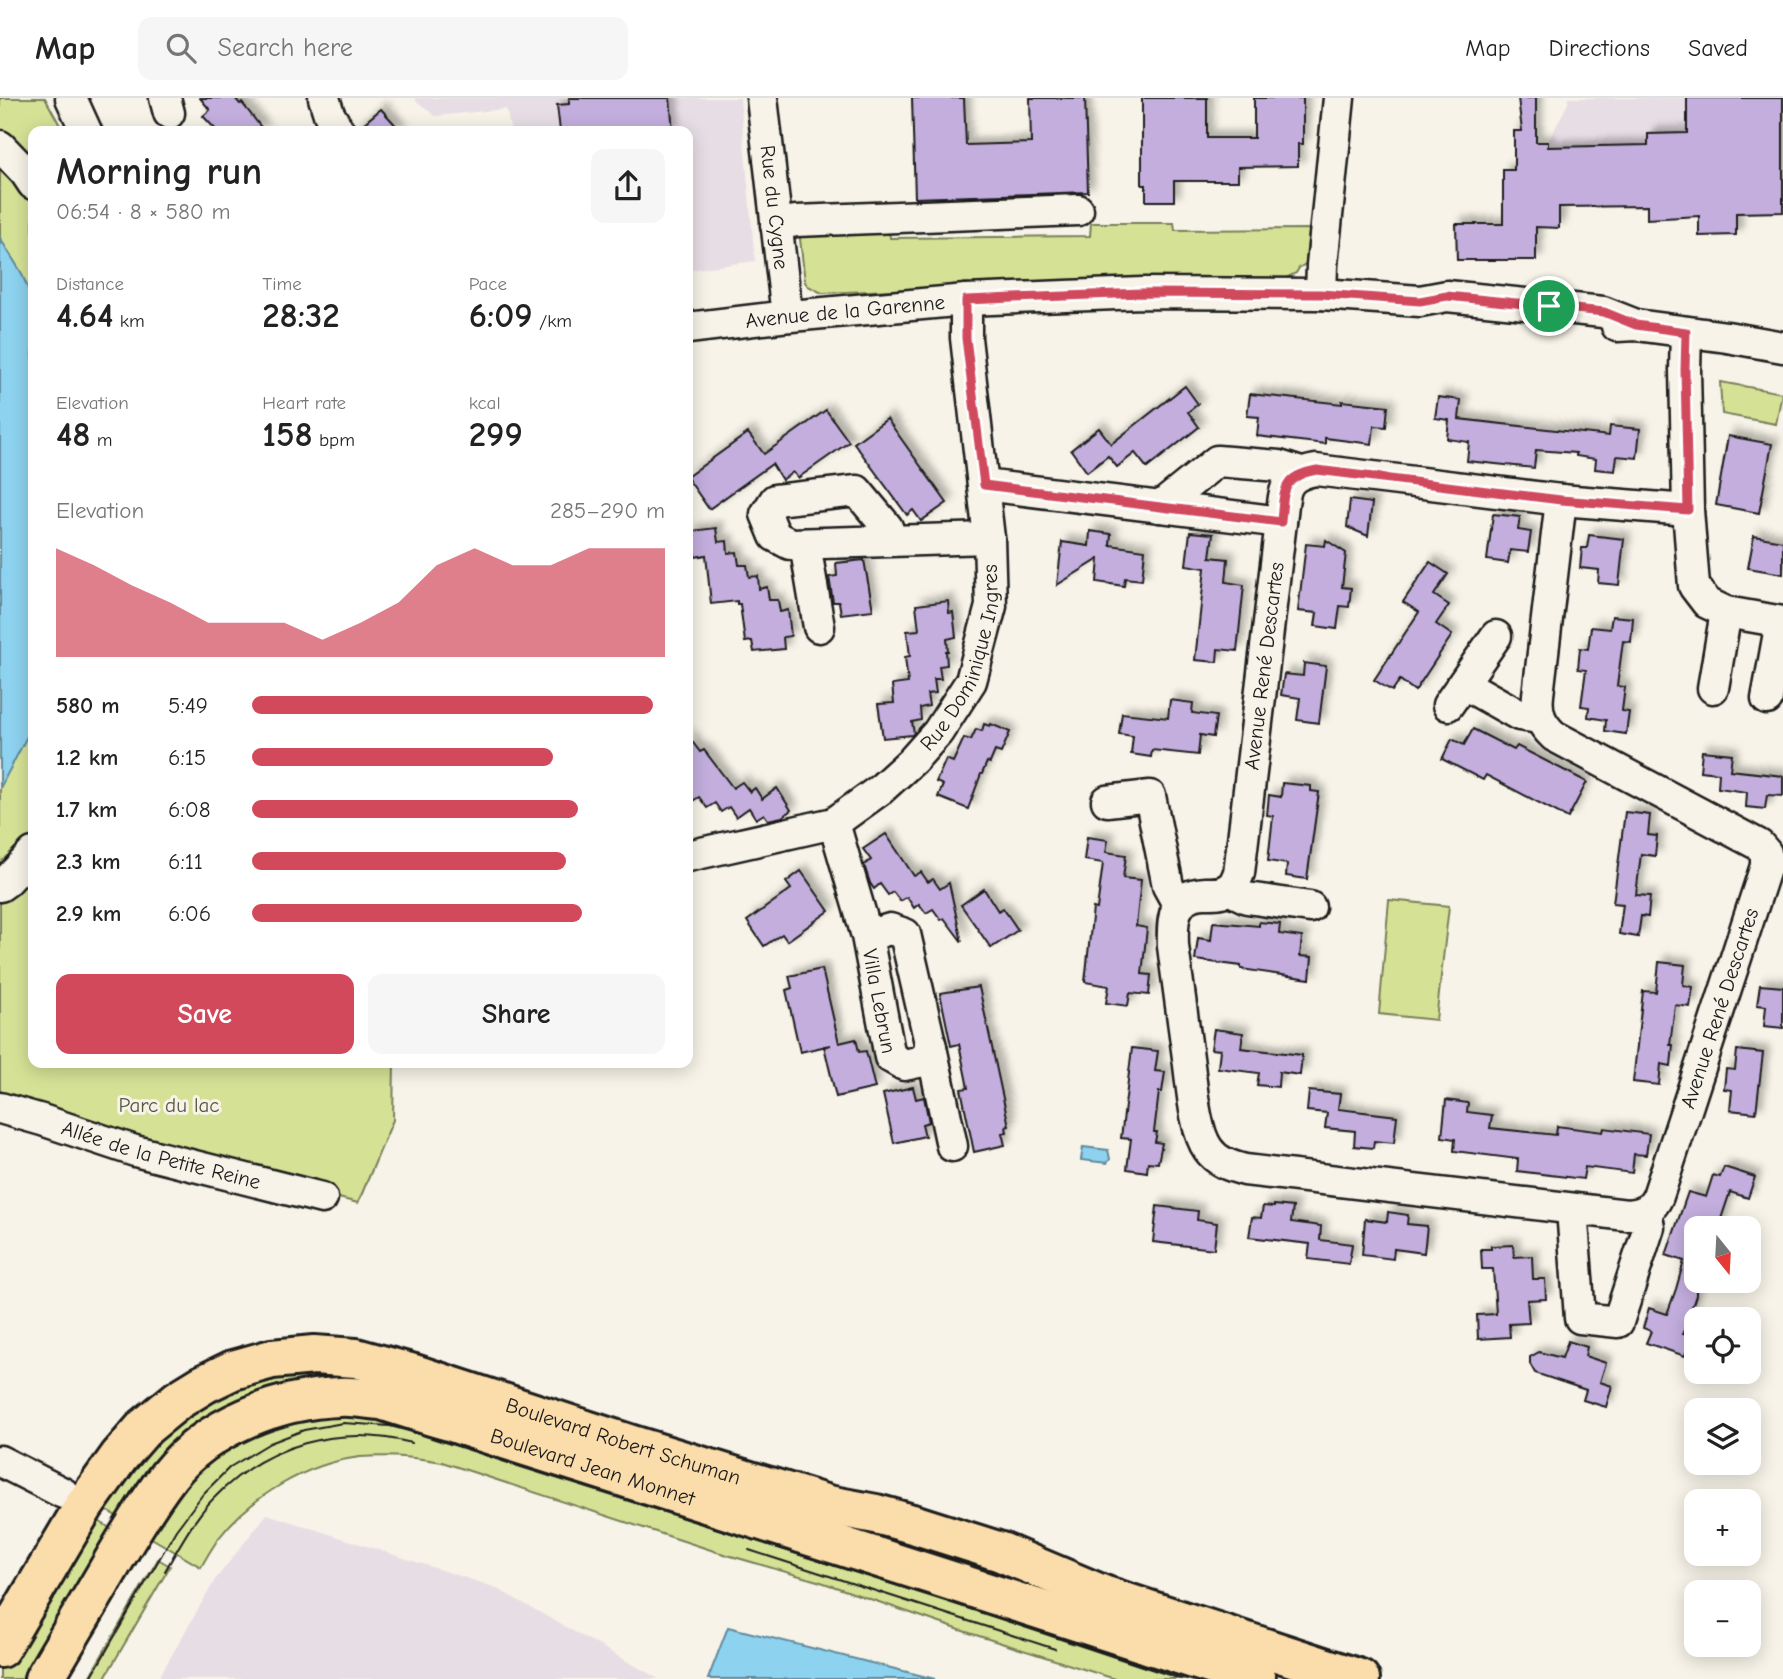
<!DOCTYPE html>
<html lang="en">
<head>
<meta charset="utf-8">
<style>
	:root { --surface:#fff; --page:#f6f6f6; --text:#222; --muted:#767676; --line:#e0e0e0; --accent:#d1495b }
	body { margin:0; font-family:"Comic Neue",sans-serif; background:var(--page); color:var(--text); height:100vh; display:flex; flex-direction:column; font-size:26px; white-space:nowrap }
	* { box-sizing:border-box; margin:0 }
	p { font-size:23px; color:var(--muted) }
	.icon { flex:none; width:38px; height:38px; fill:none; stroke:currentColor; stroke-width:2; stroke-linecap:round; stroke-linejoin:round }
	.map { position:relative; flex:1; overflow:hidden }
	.sheet { position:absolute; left:28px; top:28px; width:665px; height:942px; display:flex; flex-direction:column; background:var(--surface); border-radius:14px; box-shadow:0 4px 18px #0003 }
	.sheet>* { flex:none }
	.needle { width:46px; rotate:162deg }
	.buttons { position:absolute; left:1684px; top:1118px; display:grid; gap:14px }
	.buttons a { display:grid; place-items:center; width:77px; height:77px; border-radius:14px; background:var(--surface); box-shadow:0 4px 18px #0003; font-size:35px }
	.pin { position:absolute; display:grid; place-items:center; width:60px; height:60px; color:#fff; margin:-30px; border:4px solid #fff; border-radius:50%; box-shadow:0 2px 7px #0007 }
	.round { display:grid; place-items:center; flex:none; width:74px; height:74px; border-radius:14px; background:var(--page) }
	.summary { display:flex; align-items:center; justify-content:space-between; height:119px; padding:0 28px }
	h1 { font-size:38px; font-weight:700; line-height:52px }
	.metrics { display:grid; grid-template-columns:repeat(3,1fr); gap:10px; height:119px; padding:7px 28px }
	.metrics div { display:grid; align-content:center }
	.metrics b { font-size:35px; font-weight:700 }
	.metrics small { font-size:19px; font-weight:400 }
	.metrics p { font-size:19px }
	.chart { height:196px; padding:14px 28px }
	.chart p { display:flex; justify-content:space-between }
	.chart svg { width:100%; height:126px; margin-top:7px; fill:var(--accent); opacity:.7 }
	.cta { display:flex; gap:14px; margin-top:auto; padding:14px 28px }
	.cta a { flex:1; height:80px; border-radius:14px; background:var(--accent); color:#fff; font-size:28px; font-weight:700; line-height:80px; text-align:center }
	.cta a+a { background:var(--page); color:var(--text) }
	ul { padding:0 28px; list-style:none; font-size:23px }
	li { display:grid; grid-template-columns:112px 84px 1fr; align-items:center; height:52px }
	li i { height:18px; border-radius:9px; background:var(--accent) }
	header { display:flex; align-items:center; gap:42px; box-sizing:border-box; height:98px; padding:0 35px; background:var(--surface); border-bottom:2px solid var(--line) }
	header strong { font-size:33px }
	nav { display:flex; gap:38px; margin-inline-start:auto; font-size:24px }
	.search { width:490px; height:63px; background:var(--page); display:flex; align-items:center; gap:18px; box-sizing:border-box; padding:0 24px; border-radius:14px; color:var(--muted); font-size:26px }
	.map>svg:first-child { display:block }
</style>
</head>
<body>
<header>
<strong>Map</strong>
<div class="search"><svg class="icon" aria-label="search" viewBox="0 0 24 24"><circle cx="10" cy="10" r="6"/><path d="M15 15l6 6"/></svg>Search here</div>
<nav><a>Map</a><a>Directions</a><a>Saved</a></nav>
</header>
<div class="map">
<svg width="1783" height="1581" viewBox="0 0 1783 1581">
	<defs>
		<filter id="shadow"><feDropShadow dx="6" dy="-6" stdDeviation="3.5" flood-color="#0004"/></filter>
	</defs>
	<rect width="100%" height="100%" fill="#f7f3e8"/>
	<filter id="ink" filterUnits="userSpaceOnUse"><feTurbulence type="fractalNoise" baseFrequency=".0143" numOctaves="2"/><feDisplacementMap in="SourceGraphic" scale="14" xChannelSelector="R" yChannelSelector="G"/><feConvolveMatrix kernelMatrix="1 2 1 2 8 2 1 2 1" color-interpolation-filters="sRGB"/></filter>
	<g filter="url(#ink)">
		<g fill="#e7dee5">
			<polygon points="415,0 740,0 755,163 688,172 688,33 511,33 506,11 435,18 416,3"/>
			<polygon points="1568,0 1783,0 1783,114 1761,114 1736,104 1736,137 1699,138 1699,118 1647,121 1646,108 1560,109 1559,130 1536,129 1536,105 1549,100 1548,44 1568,5"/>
			<polygon points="267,1416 494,1489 659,1581 158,1581 215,1482"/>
		</g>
		<g fill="#d5e296" stroke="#787f59" stroke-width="2">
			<polygon points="0,0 45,0 63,33 33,33 33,964 394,964 393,1022 358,1105 231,1072 0,1019"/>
			<polygon points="1091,125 1174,125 1175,132 1310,131 1307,165 1299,170 1296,175 1284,181 1145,181 822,195 808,188 805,184 799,132 889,133 890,140 1090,138"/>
			<polygon points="1720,284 1782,295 1776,326 1722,316"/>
			<polygon points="1389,802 1449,808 1436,922 1379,916"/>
			<polygon points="350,1270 952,1456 950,1466 298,1287 125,1423 99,1408 134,1357 229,1286"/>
			<path d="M363,1310l860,271h-108l-155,-49 -139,-48 -104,-30 -275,-90c-27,-5 -54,-7 -82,-5 -53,6 -110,40 -142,82 -6,9 -12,19 -17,28l-58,-34 28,-43 86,-64z"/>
			<polygon points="92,1419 118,1435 32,1581 0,1581 0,1571 13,1552"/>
			<polygon points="158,1461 170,1468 104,1581 88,1581"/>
		</g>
		<g fill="#8dd2ef" stroke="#60899b" stroke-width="2">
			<polygon points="0,140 21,174 33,202 33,627 0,690"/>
			<polygon points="1083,1049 1108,1052 1110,1061 1107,1065 1081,1062"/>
			<polygon points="728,1529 935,1581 708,1581"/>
		</g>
		<g fill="#c3aede" stroke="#1c1c1c" stroke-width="2" filter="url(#shadow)">
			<polygon points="200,0 235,0 240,6 242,5 264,33 217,33 203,18 210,12"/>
			<polygon points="569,0 670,0 673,33 560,33 557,7 569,6"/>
			<polygon points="912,0 964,0 966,47 1031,45 1030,0 1085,0 1088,94 915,100"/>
			<polygon points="1142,0 1207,0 1207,40 1254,40 1254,0 1303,0 1303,46 1298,46 1298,68 1238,69 1238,83 1174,83 1174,103 1146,103 1146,87 1142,87"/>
			<polygon points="1518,0 1536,0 1536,44 1548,44 1548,49 1648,47 1648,36 1687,35 1687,0 1783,0 1783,114 1736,115 1736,137 1699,138 1699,118 1647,121 1647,108 1559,109 1559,130 1536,129 1536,162 1457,162 1456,126 1503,126 1503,72 1514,72 1514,33 1522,33"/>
			<polygon points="381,11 401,33 356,33 356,32"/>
			<polygon points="1185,288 1198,306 1188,314 1199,329 1147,370 1135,355 1117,369 1108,358 1087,374 1071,352 1099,330 1111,346"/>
			<polygon points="1250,296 1342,306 1342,303 1388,308 1386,329 1374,328 1372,346 1325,340 1325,346 1257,338 1259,319 1247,318"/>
			<polygon points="1438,299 1461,302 1459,321 1609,338 1610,328 1640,331 1637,360 1617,358 1615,373 1595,371 1596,361 1576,358 1576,355 1536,352 1534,370 1467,363 1469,344 1447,341 1449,322 1435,320"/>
			<polygon points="826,312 849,344 798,380 793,374 782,382 772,366 709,411 688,381 688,378 748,335 764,356"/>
			<polygon points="887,321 947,405 921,423 913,412 907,417 854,345"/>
			<polygon points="1728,338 1772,346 1759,415 1716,407"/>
			<polygon points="1350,402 1372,405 1368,438 1347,429"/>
			<polygon points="1493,416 1520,419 1518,432 1531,434 1528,454 1510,452 1508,465 1487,462"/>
			<polygon points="716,430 718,444 727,443 728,455 737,454 739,467 747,467 749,479 758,478 759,491 767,489 769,502 778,502 780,514 788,512 791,538 783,539 784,551 754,554 752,543 745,544 740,506 737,506 737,503 711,506 706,457 695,459 691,433"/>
			<polygon points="1090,433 1111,436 1110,447 1145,452 1142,482 1125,480 1124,488 1097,484 1099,461 1057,487 1062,444 1089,448"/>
			<polygon points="1190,434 1213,436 1210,459 1228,461 1226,484 1244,487 1237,553 1218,551 1217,564 1195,562 1205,470 1186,467"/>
			<polygon points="1589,437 1624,441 1619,487 1598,485 1599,472 1580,470 1582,450 1587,450"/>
			<polygon points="1754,438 1783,443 1783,476 1748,470"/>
			<polygon points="1326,442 1346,455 1342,489 1351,490 1349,509 1340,508 1337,531 1315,528 1317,515 1298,513 1306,446 1325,448"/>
			<polygon points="864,462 873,512 841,516 839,504 833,504 829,479 837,478 836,465"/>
			<polygon points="1430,464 1448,476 1434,497 1449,507 1436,526 1452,537 1415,593 1400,582 1392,593 1374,582 1419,514 1403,504"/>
			<polygon points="948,503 949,515 953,514 956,539 947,541 948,553 946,553 947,567 939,568 941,581 934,581 936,595 927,596 929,608 920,610 921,622 912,624 914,635 912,637 883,640 878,606 894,605 892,587 908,585 905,559 910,558 907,533 919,532 916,507"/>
			<polygon points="1612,518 1633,520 1631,544 1623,543 1617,588 1625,589 1622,613 1629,614 1626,636 1605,633 1606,622 1588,619 1589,609 1581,608 1586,572 1578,571 1580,550 1588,551 1591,529 1610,531"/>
			<polygon points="1304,565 1326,568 1319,625 1297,622 1300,600 1281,597 1284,576 1303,578"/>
			<polygon points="1170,602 1193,605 1192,615 1216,618 1213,639 1200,637 1198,657 1152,652 1151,659 1131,656 1133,638 1119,636 1122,615 1168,620"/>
			<polygon points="984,626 990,628 991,626 1010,634 1001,655 995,653 990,665 987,664 982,676 981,676 968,711 938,699 943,687 936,684 946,661 953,664 964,640 971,642 976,631 982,633"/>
			<polygon points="1473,631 1514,652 1517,648 1587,684 1568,720 1486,677 1483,682 1442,661 1452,641 1464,647"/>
			<polygon points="688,638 700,654 704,652 733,690 742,684 750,694 755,690 762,701 777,690 791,712 782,719 768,722 764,716 756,721 749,710 736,719 729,709 721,714 715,705 707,710 699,699 688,706"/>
			<polygon points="1702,653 1732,656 1730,672 1783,678 1783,698 1767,697 1765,711 1746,709 1747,694 1718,690 1719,675 1700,673"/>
			<polygon points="1282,685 1311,688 1311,693 1319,694 1307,781 1286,778 1287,766 1268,763 1273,718 1267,717 1269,697 1281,699"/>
			<polygon points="1625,714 1650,717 1648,737 1657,738 1655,758 1641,756 1636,797 1650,798 1648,819 1641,818 1638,839 1619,836 1623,806 1613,805"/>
			<polygon points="886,736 914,778 921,774 928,784 933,781 940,791 949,785 962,844 944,820 941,822 933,811 926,815 919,806 914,810 907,799 900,803 893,794 888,797 880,786 874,791 870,785 864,767 871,762 863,751"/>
			<polygon points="1087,739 1108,742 1106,754 1126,757 1123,780 1141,782 1136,828 1147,830 1142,876 1151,877 1149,897 1130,895 1128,908 1106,905 1109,888 1085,884 1093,810 1097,811 1103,765 1084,762"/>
			<polygon points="801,773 829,813 787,843 782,836 764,848 747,823 791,791 786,784"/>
			<polygon points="984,791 998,813 1003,810 1018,832 991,850 961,807"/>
			<polygon points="1213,824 1259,828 1259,824 1280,826 1279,836 1302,839 1300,858 1312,859 1310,881 1241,871 1241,868 1195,862 1198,840 1211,842"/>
			<polygon points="1659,864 1685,867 1683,887 1693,889 1690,909 1675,907 1670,947 1673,947 1671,968 1661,966 1659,987 1633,984 1643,893 1656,894"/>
			<polygon points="822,871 839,945 856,941 859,954 866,953 875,990 836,999 824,948 831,947 800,954 786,892 792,890 789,878"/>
			<polygon points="1760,887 1783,889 1783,930 1764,928 1766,908 1757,907"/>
			<polygon points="979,889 1009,1028 1006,1029 1007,1034 1002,1035 1005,1047 974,1054 961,991 968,990 959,946 951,948 940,895"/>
			<polygon points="1214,931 1243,935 1241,950 1302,957 1300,977 1279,974 1278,989 1257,987 1259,975 1218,970 1220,952 1211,951"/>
			<polygon points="1132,950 1158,953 1155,973 1165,974 1162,994 1159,994 1154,1034 1157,1034 1155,1044 1162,1045 1158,1065 1148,1064 1147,1074 1127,1071 1131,1041 1121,1040"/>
			<polygon points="1737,952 1763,955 1756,1015 1730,1012 1732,992 1724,991 1726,971 1735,972"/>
			<polygon points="913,989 916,1001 924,999 929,1024 922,1026 925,1038 894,1045 883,996"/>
			<polygon points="1309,993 1340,996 1338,1011 1397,1018 1394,1045 1374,1043 1373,1050 1354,1048 1355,1033 1325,1030 1327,1015 1307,1013"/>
			<polygon points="1446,1002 1468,1005 1467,1014 1492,1017 1490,1030 1556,1037 1557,1028 1603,1034 1604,1030 1649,1036 1646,1057 1634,1056 1632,1075 1585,1069 1583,1081 1517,1073 1518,1061 1454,1053 1455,1041 1442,1039"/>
			<polygon points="1724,1069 1755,1079 1748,1100 1730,1094 1718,1130 1696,1130 1696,1197 1683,1236 1691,1239 1685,1258 1646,1245 1651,1233 1643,1230 1649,1210 1667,1216 1676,1191 1684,1163 1666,1157 1688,1094 1706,1099 1713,1077 1720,1079"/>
			<polygon points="1274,1107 1293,1109 1291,1124 1321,1128 1320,1142 1352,1146 1349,1166 1308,1161 1310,1146 1249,1139 1252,1119 1261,1120 1263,1108 1274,1109"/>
			<polygon points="1157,1108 1198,1113 1197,1122 1217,1125 1214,1151 1153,1144"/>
			<polygon points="1388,1114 1408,1117 1407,1126 1427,1128 1424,1155 1394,1151 1393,1161 1362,1157 1365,1121 1387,1124"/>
			<polygon points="1513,1147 1514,1159 1532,1158 1533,1181 1545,1181 1546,1201 1527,1202 1529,1225 1509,1226 1510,1239 1478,1241 1477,1217 1496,1216 1493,1171 1482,1171 1481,1151 1491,1151 1491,1148"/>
			<polygon points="1568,1243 1587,1249 1585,1258 1606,1265 1600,1284 1612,1288 1606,1309 1583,1302 1586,1292 1535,1275 1530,1266 1530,1259 1539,1254 1562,1260"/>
		</g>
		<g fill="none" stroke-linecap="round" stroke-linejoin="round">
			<defs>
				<g id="minor">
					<polyline points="71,0 86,33"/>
					<polyline points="165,0 169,15"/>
					<polyline points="324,0 329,16 339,33"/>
					<path id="s1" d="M762,0l25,218"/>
					<polyline points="0,48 25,74 33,86"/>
					<polyline points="776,127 796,123 1078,112"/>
					<polyline points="1321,196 1322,167 1339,0"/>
					<polyline points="1617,228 1636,227 1727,239 1783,249"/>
					<path id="s2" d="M688,230l92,-11 186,-17 176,-7 179,1 99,7 27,-5 156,16 33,13"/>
					<polyline points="1686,234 1685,272 1688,412 1694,488 1707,505 1726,514 1783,524"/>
					<path d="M984,387l297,37c4,-30 0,-46 35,-52l245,30 127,10"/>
					<polyline points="1160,409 1217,363 1279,368 1301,375"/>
					<path id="s3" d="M1281,424l-42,351c-2,4 -4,11 -8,14 -8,7 -17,6 -26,6 -33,1 -33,28 -32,53 5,40 11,80 16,119 3,23 6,66 19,84 9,13 22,17 37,21l382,45c15,-1 25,-5 31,-19l108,-330v-13l-7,-8 -205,-109c-13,-12 -18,-23 -16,-41l23,-195"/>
					<path d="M892,443l-5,-14 -30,-36 -82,9 -9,14 9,22 15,8c66,-2 133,-4 199,-6"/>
					<polyline points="805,446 819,529"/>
					<polyline points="1464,586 1519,617 1539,620"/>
					<polyline points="1713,590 1726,514"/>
					<polyline points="1767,601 1781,524"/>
					<polyline points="1448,607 1496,538"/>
					<polyline points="1107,703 1150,698 1168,788 1179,808"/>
					<path id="s4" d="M834,725l33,113 23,121 14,8 19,-4 8,-14 -26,-113 -15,-5 -23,7"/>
					<path id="s5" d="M688,758l146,-33 47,-34 32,-29 25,-28 33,-51 20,-75 -2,-68 -23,-200v-38"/>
					<polyline points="0,788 7,783 33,755"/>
					<polyline points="1228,791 1247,800 1310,809"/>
					<polyline points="931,949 952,1048"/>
					<path id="s6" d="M0,1010l42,12 93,31 187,47"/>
					<polyline points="1572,1111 1580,1220 1618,1224 1649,1129 1646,1113"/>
					<polyline points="0,1363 63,1395"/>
				</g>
				<g id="major">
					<path id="s7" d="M0,1550l84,-142 35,-49 26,-30 33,-27 26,-16 29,-14 39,-11 42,-4 42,3 58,16 218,71 196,60 48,9 40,11 85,27 102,43 257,84"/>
					<path id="s8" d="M44,1581c23,-40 47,-79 70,-119 17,-29 35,-59 55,-85 39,-49 109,-76 170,-78 14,-1 28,2 42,3l552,175 323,104"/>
				</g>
			</defs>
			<use href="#minor" stroke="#1c1c1c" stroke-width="35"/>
			<use href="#major" stroke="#1c1c1c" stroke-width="44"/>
			<use href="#minor" stroke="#f7f3e8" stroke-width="30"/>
			<use href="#major" stroke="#fbddab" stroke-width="38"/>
			<g stroke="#1c1c1c" stroke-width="2">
				<polyline points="749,1452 1055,1551"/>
				<path d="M165,1473c13,-23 30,-54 48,-72 52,-55 126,-75 199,-56"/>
				<polyline points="90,1581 176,1432 203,1396 230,1369 270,1345 304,1332 343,1325 390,1328 443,1342 502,1363 940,1501 1181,1581"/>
			</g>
		</g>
	</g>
	<g fill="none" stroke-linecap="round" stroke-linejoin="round" filter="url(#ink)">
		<defs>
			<path id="route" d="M1142,195l179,1 99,7 27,-5 157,16 32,13 50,7 -1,38 3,140 -127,-10 -244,-30c-36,6 -33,22 -36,52l-297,-37 -18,-147v-38z"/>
		</defs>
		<use href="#route" stroke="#fff" stroke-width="14"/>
		<use href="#route" stroke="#d1495b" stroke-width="9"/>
	</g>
	<g text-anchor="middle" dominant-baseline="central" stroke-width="6" stroke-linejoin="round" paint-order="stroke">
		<g font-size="21" fill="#1c1c1c" stroke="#f7f3e8">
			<text stroke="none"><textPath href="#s1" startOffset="110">Rue du Cygne</textPath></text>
			<text stroke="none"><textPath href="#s2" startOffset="158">Avenue de la Garenne</textPath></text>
			<text stroke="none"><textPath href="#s5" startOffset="368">Rue Dominique Ingres</textPath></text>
			<text transform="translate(1264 568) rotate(-83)">Avenue René Descartes</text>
			<text stroke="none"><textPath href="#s4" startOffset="184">Villa Lebrun</textPath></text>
			<text stroke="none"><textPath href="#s3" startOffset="1340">Avenue René Descartes</textPath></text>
			<text stroke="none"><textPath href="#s6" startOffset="168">Allée de la Petite Reine</textPath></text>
			<text stroke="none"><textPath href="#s7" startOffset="775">Boulevard Robert Schuman</textPath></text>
			<text stroke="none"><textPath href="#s8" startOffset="696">Boulevard Jean Monnet</textPath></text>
		</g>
		<g font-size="21" fill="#545741" stroke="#f7f3e8">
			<text x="169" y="1007">Parc du lac</text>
		</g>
	</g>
</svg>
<div class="buttons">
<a><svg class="needle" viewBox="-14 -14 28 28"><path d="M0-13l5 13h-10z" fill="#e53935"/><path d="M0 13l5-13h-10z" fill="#767676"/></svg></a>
<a><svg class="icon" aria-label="locate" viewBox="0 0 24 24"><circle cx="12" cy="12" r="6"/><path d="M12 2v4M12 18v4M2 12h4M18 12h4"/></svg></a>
<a><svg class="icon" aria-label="layers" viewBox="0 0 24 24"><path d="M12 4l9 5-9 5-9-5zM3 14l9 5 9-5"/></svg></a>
<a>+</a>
<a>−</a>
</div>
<div class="pin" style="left:1549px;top:208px;background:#1e9e55"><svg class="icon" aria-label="arrive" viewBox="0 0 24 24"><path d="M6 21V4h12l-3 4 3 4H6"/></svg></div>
<section class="sheet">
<div class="summary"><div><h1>Morning run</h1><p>06:54 · 8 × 580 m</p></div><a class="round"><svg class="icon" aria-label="share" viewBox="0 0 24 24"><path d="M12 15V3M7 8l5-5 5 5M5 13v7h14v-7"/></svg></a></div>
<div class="metrics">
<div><p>Distance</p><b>4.64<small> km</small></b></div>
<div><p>Time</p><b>28:32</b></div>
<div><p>Pace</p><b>6:09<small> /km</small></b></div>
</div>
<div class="metrics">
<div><p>Elevation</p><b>48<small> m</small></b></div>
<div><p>Heart rate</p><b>158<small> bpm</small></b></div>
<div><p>kcal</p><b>299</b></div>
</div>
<div class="chart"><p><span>Elevation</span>285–290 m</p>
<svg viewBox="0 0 160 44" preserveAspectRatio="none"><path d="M0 44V6L10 12L20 19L30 25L40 32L50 32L60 32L70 38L80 32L90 25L100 12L110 6L120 12L130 12L140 6L150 6L160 6V44z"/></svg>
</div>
<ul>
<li><b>580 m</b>5:49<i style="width:97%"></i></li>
<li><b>1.2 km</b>6:15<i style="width:73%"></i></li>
<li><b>1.7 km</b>6:08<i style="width:79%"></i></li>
<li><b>2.3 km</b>6:11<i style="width:76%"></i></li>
<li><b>2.9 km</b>6:06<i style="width:80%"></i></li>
</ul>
<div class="cta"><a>Save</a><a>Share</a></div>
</section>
</div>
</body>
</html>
